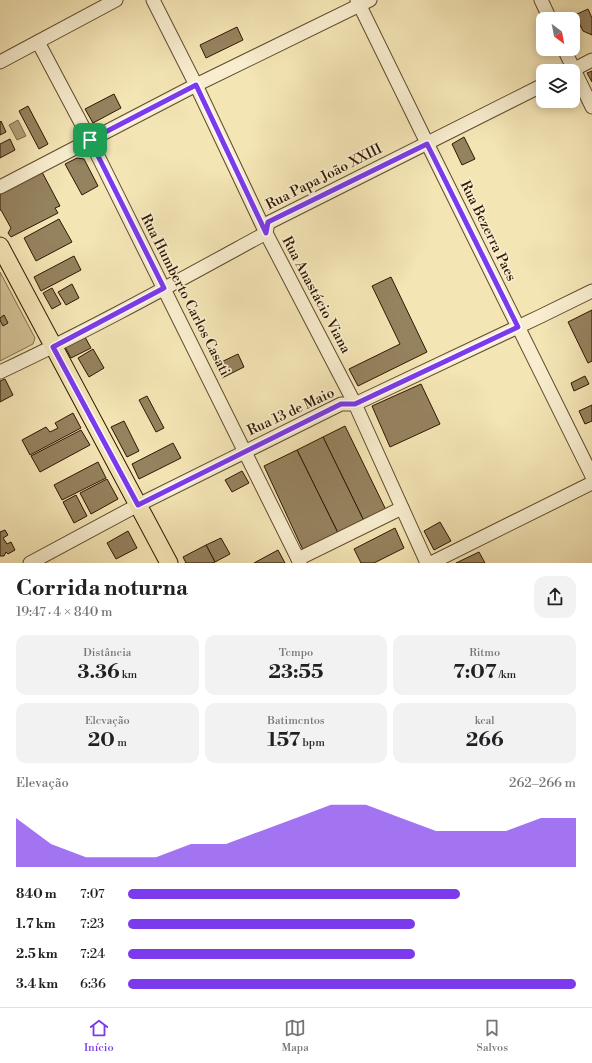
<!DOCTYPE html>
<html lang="pt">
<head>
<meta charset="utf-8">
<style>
	:root { --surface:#fff; --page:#f2f2f2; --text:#202124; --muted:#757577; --line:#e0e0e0; --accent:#7c3aed }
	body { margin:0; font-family:"Libre Bodoni",serif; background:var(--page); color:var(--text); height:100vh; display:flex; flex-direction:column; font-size:15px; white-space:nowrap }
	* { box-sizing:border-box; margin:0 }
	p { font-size:13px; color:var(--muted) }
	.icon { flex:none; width:22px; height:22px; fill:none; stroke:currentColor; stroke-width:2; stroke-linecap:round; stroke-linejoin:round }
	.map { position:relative; height:563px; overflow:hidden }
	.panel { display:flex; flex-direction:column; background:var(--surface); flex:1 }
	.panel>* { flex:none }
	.needle { width:26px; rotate:148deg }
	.fabs { position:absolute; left:536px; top:12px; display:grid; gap:8px }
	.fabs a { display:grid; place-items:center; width:44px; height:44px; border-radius:8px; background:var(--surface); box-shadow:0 2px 10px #0003; font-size:20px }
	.pin { position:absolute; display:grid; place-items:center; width:34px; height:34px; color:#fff; margin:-17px; border-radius:8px; box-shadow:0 2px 6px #0006 }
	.round { display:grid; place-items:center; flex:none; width:42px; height:42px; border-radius:12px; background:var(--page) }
	.head { display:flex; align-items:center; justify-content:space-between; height:68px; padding:0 16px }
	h1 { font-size:22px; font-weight:700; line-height:30px }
	.figures { display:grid; grid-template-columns:repeat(3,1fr); gap:6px; height:68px; padding:4px 16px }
	.figures div { display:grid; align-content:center; border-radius:10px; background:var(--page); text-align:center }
	.figures b { font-size:20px; font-weight:700 }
	.figures small { font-size:11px; font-weight:400 }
	.figures p { font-size:11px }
	.chart { height:112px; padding:8px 16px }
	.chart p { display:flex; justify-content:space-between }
	.chart svg { width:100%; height:72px; margin-top:4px; fill:var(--accent); opacity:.7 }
	ul { padding:0 16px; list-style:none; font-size:13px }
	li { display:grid; grid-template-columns:64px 48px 1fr; align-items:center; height:30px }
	li i { height:10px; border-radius:5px; background:var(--accent) }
	.menu { display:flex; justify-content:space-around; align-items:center; height:56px; border-top:1px solid var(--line); background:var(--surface); font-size:11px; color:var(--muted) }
	.menu a { display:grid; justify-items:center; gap:2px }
	.menu .current { color:var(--accent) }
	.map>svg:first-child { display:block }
</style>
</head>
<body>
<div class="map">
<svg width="592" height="563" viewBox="0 0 592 563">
	<rect width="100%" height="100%" fill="#f4e5b5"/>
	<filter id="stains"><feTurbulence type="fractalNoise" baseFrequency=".005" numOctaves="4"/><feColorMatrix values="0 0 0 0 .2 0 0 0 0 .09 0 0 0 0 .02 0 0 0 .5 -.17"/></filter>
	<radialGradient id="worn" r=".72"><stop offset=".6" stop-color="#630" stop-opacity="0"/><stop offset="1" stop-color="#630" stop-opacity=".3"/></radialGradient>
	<polygon fill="#d3c296" stroke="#816c4b" points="0,272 35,338 33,344 0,361"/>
	<polygon fill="#b19f77" stroke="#7d6947" points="18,120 26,136 17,140 9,125"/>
	<g fill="#95825e" stroke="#2f1700">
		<polygon points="588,9 592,18 592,35 583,31 575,15"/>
		<polygon points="237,27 243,40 206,58 200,45"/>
		<polygon points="592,71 592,82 587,73"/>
		<polygon points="114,94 121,108 93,123 85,109"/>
		<polygon points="28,106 48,144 39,149 19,111"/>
		<polygon points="1,121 6,132 0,135 0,122"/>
		<polygon points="464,137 475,159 462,165 452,144"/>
		<polygon points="10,139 15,150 0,158 0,144"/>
		<polygon points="77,158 84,159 98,186 82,195 65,164"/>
		<polygon points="42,172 60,206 55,208 58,213 11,237 8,233 11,228 1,210 0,210 0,194"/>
		<polygon points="59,219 72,242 36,261 24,238"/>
		<polygon points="74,256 81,270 41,291 34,277"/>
		<polygon points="391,277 427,352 358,386 349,369 400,344 372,286"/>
		<polygon points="72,284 79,298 66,305 58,292"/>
		<polygon points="52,288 61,304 52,309 43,293"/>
		<polygon points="592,310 592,361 588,363 568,322"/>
		<polygon points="4,315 8,323 3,326 0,320 0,318"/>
		<polygon points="85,337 91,348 71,358 65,347"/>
		<polygon points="93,349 104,368 89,377 78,358"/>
		<polygon points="238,354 244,367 222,378 215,365"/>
		<polygon points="585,376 589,384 574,391 571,383"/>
		<polygon points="5,379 13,395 0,402 0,381"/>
		<polygon points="421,384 440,424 390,447 372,406"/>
		<polygon points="147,396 164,428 156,432 139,400"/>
		<polygon points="592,405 592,421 585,424 579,411"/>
		<polygon points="73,413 81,428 30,455 22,440 46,427 50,432 58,428 55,423"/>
		<polygon points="124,421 139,451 127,457 111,427"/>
		<polygon points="345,426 386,510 364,521 323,437"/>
		<polygon points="81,430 90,445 40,472 31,456"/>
		<polygon points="323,437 364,521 338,533 297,450"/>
		<polygon points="173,443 181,458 139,479 132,464"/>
		<polygon points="297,450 338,533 303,550 264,466"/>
		<polygon points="98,462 106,478 62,500 54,485"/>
		<polygon points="242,471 249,483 232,492 225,480"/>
		<polygon points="107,479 118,499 91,514 80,493"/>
		<polygon points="76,495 87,516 74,523 63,502"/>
		<polygon points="440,522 451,541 434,550 424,531"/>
		<polygon points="395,528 404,548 374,563 361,563 354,549"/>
		<polygon points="5,530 8,535 3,538 7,544 11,542 15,550 8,554 6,552 4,556 0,556 0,532"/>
		<polygon points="128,531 137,548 116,559 107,543"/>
		<polygon points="221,538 230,554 215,562 206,545"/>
		<polygon points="206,545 215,562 212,563 185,563 186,563 183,557"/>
		<polygon points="278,550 285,563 254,563"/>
		<polygon points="479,552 485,563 456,563"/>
	</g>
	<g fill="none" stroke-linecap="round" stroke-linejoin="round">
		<defs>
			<g id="minor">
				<polyline points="153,0 196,85 266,233 355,404 427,563"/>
				<polyline points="357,0 427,143 592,476"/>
				<polyline points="541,0 550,19"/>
				<polyline points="38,42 90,140 300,563"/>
				<polyline points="564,49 592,107"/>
				<polyline points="0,62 116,0"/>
				<polyline points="571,71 592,60"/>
				<polyline points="0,187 196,85 370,0"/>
				<path d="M0,372c90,-42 178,-91 266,-139l2,-10 275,-138"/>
				<polyline points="298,559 402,508"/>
				<polyline points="30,563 138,505 341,404 355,404 541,316 592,291"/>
				<polyline points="431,563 592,483"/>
			</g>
			<polyline id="major" points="0,246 169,563"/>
		</defs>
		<use href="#minor" stroke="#604a2d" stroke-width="15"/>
		<use href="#major" stroke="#2f1700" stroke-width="19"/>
		<use href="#minor" stroke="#f8eecf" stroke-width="13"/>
		<use href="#major" stroke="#f4e5b5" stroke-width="17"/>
	</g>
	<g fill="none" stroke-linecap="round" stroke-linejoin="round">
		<defs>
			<polygon id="route" points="196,85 266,233 268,222 427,144 518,327 355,404 341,404 138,505 53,347 164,288 90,140"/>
		</defs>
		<use href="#route" stroke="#fff" stroke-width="8"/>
		<use href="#route" stroke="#7c3aed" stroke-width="5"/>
	</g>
	<g text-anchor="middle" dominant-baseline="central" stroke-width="3.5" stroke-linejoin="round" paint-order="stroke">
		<g font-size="14" fill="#2f1700" stroke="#f8eecf">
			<text transform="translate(324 177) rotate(-27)">Rua Papa João XXIII</text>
			<text transform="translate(488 231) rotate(64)">Rua Bezerra Paes</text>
			<text transform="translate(185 295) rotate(63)">Rua Humberto Carlos Casati</text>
			<text transform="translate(316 295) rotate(62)">Rua Anastácio Viana</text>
			<text transform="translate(291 412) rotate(-25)">Rua 13 de Maio</text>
		</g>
	</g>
	<rect width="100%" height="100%" filter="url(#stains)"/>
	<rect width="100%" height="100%" fill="url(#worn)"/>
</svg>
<div class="fabs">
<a><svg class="needle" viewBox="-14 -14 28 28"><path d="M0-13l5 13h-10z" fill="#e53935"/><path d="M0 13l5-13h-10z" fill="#757577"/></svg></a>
<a><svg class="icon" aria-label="layers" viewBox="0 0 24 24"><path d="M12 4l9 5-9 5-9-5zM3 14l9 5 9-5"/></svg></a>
</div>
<div class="pin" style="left:90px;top:140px;background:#1e9e55"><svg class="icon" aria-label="arrive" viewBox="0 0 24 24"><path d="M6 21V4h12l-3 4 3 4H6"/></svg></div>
</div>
<section class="panel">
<div class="head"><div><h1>Corrida noturna</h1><p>19:47 · 4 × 840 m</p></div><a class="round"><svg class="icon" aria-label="share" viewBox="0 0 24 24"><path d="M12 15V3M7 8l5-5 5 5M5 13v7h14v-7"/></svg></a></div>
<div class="figures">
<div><p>Distância</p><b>3.36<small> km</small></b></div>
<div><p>Tempo</p><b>23:55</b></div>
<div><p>Ritmo</p><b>7:07<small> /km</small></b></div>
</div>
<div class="figures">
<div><p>Elevação</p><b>20<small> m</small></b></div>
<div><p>Batimentos</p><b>157<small> bpm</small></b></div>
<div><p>kcal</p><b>266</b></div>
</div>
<div class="chart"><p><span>Elevação</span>262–266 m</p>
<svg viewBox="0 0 160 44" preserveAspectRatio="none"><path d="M0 44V14L10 30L20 38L30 38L40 38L50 30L60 30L70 22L80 14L90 6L100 6L110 14L120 22L130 22L140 22L150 14L160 14V44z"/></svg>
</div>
<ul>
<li><b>840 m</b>7:07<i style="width:74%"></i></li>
<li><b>1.7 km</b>7:23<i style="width:64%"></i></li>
<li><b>2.5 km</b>7:24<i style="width:64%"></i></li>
<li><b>3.4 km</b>6:36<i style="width:100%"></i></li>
</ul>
</section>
<nav class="menu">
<a class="current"><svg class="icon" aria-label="home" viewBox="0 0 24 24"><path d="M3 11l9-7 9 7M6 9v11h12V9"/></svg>Início</a>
<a><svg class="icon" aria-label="map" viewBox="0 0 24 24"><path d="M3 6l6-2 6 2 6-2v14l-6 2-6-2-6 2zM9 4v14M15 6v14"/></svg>Mapa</a>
<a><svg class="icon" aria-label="saved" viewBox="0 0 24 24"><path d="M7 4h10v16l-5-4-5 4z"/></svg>Salvos</a>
</nav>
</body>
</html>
